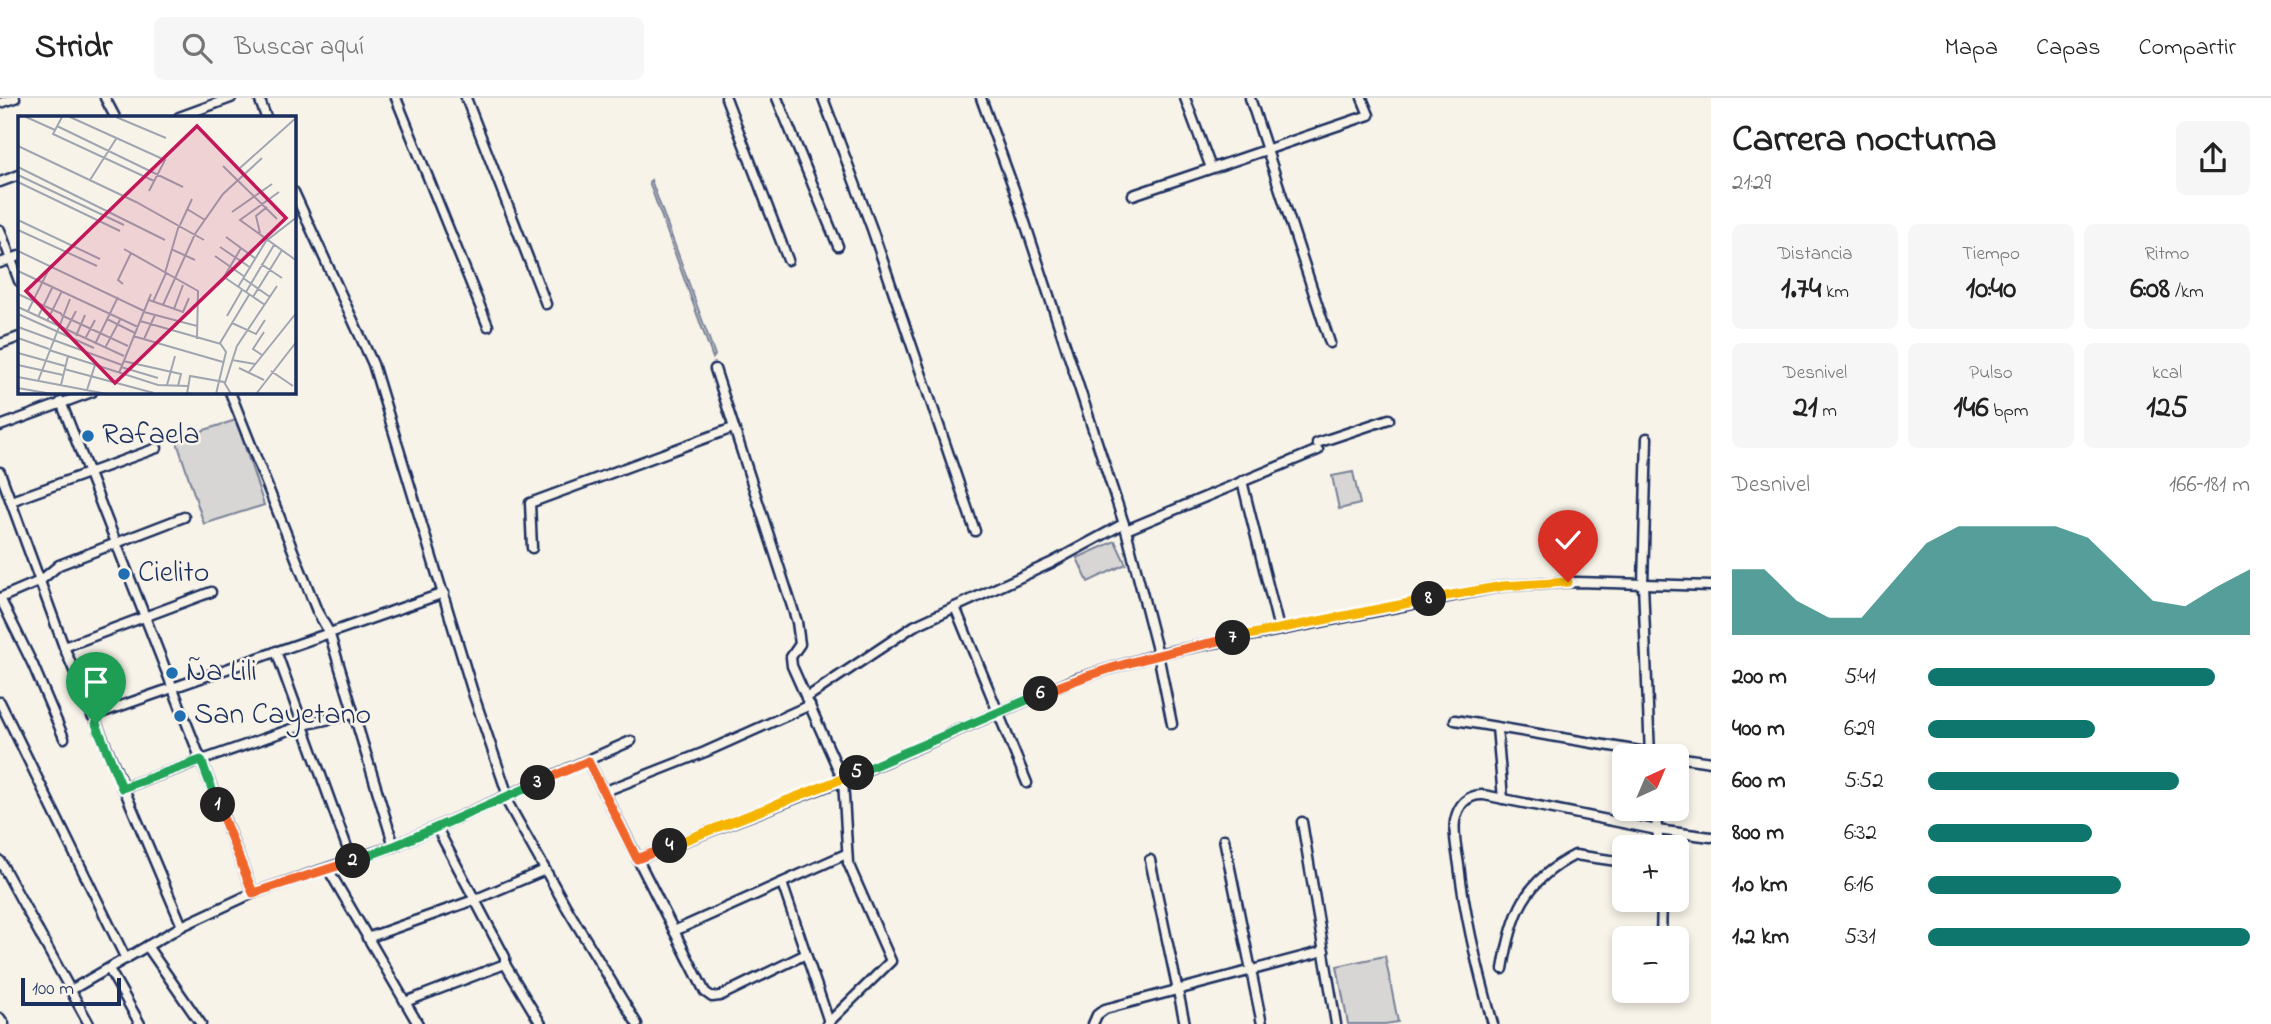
<!DOCTYPE html>
<html lang="es">
<head>
<meta charset="utf-8">
<style>
	:root { --surface:#fff; --page:#f6f6f6; --text:#222; --muted:#767676; --line:#e0e0e0; --accent:#0f766e }
	body { margin:0; font-family:"Indie Flower",sans-serif; background:var(--page); color:var(--text); height:100vh; display:flex; flex-direction:column; font-size:26px; white-space:nowrap }
	* { box-sizing:border-box; margin:0 }
	p { font-size:23px; color:var(--muted) }
	.icon { flex:none; width:38px; height:38px; fill:none; stroke:currentColor; stroke-width:2; stroke-linecap:round; stroke-linejoin:round }
	.map { position:relative; flex:1; overflow:hidden }
	.sheet { display:flex; flex-direction:column; background:var(--surface); width:560px }
	.sheet>* { flex:none }
	.needle { width:46px; rotate:44deg }
	.tools { position:absolute; left:1612px; top:646px; display:grid; gap:14px }
	.tools a { display:grid; place-items:center; width:77px; height:77px; border-radius:10px; background:var(--surface); box-shadow:0 4px 10px #0003; font-size:35px }
	.scale { position:absolute; left:21px; bottom:18px; width:100px; box-sizing:border-box; padding-left:7px; border:4px solid #1b2f5e; border-top:0; font-size:19px; line-height:24px; white-space:nowrap; color:#1b2f5e; -webkit-text-stroke:5px #f7f3e8; paint-order:stroke }
	.pin { position:absolute; display:grid; place-items:center; width:60px; height:60px; color:#fff; margin:-72px -30px; border-radius:50% 50% 50% 0; rotate:-45deg; box-shadow:0 0 7px #0007 }
	.pin .icon { rotate:45deg }
	.km { position:absolute; width:35px; height:35px; margin:-18px; border-radius:50%; background:#222; color:#fff; font-size:19px; line-height:35px; text-align:center }
	.round { display:grid; place-items:center; flex:none; width:74px; height:74px; border-radius:10px; background:var(--page) }
	.head { display:flex; align-items:center; justify-content:space-between; height:119px; padding:0 21px }
	h1 { font-size:38px; font-weight:700; line-height:52px }
	.stats { display:grid; grid-template-columns:repeat(3,1fr); gap:10px; height:119px; padding:7px 21px }
	.stats div { display:grid; align-content:center; border-radius:10px; background:var(--page); text-align:center }
	.stats b { font-size:30px; font-weight:700 }
	.stats small { font-size:19px; font-weight:400 }
	.stats p { font-size:19px }
	.chart { height:196px; padding:14px 21px }
	.chart p { display:flex; justify-content:space-between }
	.chart svg { width:100%; height:126px; margin-top:7px; fill:var(--accent); opacity:.7 }
	ul { padding:0 21px; list-style:none; font-size:23px }
	li { display:grid; grid-template-columns:112px 84px 1fr; align-items:center; height:52px }
	li i { height:18px; border-radius:9px; background:var(--accent) }
	header { display:flex; align-items:center; gap:42px; box-sizing:border-box; height:98px; padding:0 35px; background:var(--surface); border-bottom:2px solid var(--line) }
	header strong { font-size:33px }
	nav { display:flex; gap:38px; margin-inline-start:auto; font-size:24px }
	.search { width:490px; height:63px; background:var(--page); display:flex; align-items:center; gap:18px; box-sizing:border-box; padding:0 24px; border-radius:10px; color:var(--muted); font-size:26px }
	main { display:flex; flex:1; min-height:0 }
	.map>svg:first-child { display:block }
</style>
</head>
<body>
<header>
<strong>Stridr</strong>
<div class="search"><svg class="icon" aria-label="search" viewBox="0 0 24 24"><circle cx="10" cy="10" r="6"/><path d="M15 15l6 6"/></svg>Buscar aquí</div>
<nav><a>Mapa</a><a>Capas</a><a>Compartir</a></nav>
</header>
<main>
<div class="map">
<svg width="1711" height="926" viewBox="0 0 1711 926">
	<rect width="100%" height="100%" fill="#f7f3e8"/>
	<filter id="ink" filterUnits="userSpaceOnUse"><feTurbulence type="fractalNoise" baseFrequency=".0143" numOctaves="2"/><feDisplacementMap in="SourceGraphic" scale="14" xChannelSelector="R" yChannelSelector="G"/><feConvolveMatrix kernelMatrix="1 2 1 2 8 2 1 2 1" color-interpolation-filters="sRGB"/></filter>
	<g filter="url(#ink)">
		<g fill="#d7d6d4" stroke="#798299" stroke-width="2">
			<polygon points="651,82 715,257 713,260 649,84"/>
			<polygon points="236,322 264,407 204,426 176,341"/>
			<polygon points="1353,374 1360,406 1339,411 1332,378"/>
			<polygon points="1115,443 1126,466 1088,484 1077,460"/>
			<polygon points="1385,858 1398,924 1385,926 1348,926 1337,868"/>
		</g>
		<g fill="none" stroke-linecap="round" stroke-linejoin="round">
			<defs>
				<g id="minor">
					<polyline points="105,0 115,19"/>
					<polyline points="259,0 266,19"/>
					<polyline points="396,0 488,228"/>
					<polyline points="466,0 546,206"/>
					<polyline points="726,0 788,162"/>
					<polyline points="777,0 838,148"/>
					<polyline points="823,0 872,131 975,433"/>
					<polyline points="981,0 1014,91 1126,432 1158,556 1172,626"/>
					<polyline points="1185,0 1211,70"/>
					<polyline points="1250,0 1330,245"/>
					<polyline points="0,5 15,0"/>
					<polyline points="179,19 231,0"/>
					<polyline points="0,84 19,77"/>
					<polyline points="294,94 373,266 474,598 508,698"/>
					<polyline points="1133,97 1369,17 1362,0"/>
					<polyline points="0,132 19,183"/>
					<polyline points="0,165 19,158"/>
					<polyline points="0,246 19,239"/>
					<polyline points="715,271 797,524 800,546 791,559 792,568 843,682 848,765 891,863 827,926"/>
					<polyline points="230,294 317,513 329,534 394,748"/>
					<polyline points="61,304 253,795"/>
					<polyline points="0,328 92,294"/>
					<polyline points="1647,340 1643,486 1650,658"/>
					<polyline points="1317,345 1389,321"/>
					<polyline points="0,374 64,549 182,828"/>
					<polyline points="1242,383 1279,531"/>
					<polyline points="11,403 157,350"/>
					<polyline points="1126,432 1318,352"/>
					<polyline points="532,450 530,405 733,330"/>
					<polyline points="0,500 40,483 59,467 184,419"/>
					<polyline points="0,500 33,567 64,640"/>
					<polyline points="955,509 1027,685"/>
					<polyline points="64,549 211,494"/>
					<polyline points="276,553 352,763"/>
					<polyline points="806,600 914,528 1051,465 1123,426"/>
					<polyline points="0,604 126,861"/>
					<polyline points="92,618 444,495"/>
					<polyline points="1455,622 1670,658"/>
					<polyline points="1497,629 1503,701"/>
					<polyline points="1676,659 1711,664"/>
					<polyline points="588,663 705,894 712,899 720,898 806,856"/>
					<polyline points="122,690 303,627 353,616"/>
					<polyline points="603,694 705,654 810,607"/>
					<polyline points="505,700 565,807 637,926"/>
					<polyline points="1655,710 1659,749"/>
					<polyline points="1302,724 1336,926"/>
					<polyline points="437,730 505,859 505,866 541,926"/>
					<polyline points="1224,741 1262,926"/>
					<polyline points="637,761 843,682 1076,581 1158,556 1503,488 1577,484 1711,488"/>
					<polyline points="1150,762 1185,926"/>
					<polyline points="0,763 89,926"/>
					<polyline points="328,771 418,926"/>
					<polyline points="782,785 829,924"/>
					<polyline points="674,833 846,756"/>
					<polyline points="367,840 474,802 545,772"/>
					<polyline points="1661,840 1662,802"/>
					<polyline points="147,848 201,926"/>
					<polyline points="109,871 140,926"/>
					<path d="M1503,871c9,-55 21,-88 72,-114l49,7"/>
					<polyline points="71,892 182,828 253,795 394,748 631,643"/>
					<polyline points="405,904 505,866"/>
					<polyline points="0,920 4,926"/>
					<polyline points="1093,926 1097,917 1105,911 1324,853"/>
					<path d="M1493,926c-15,-53 -28,-105 -34,-159 -2,-14 -6,-30 -4,-44 3,-16 12,-27 29,-26l173,35 54,7"/>
				</g>
			</defs>
			<use href="#minor" stroke="#1b2f5e" stroke-width="13"/>
			<use href="#minor" stroke="#f7f3e8" stroke-width="8"/>
		</g>
	</g>
	<g fill="none" stroke-linecap="round" stroke-linejoin="round" filter="url(#ink)">
		<defs>
			<polyline id="split-1" points="96,626 122,690 201,662 218,707"/>
			<polyline id="split-2" points="218,707 253,795 353,763"/>
			<polyline id="split-3" points="353,763 394,748 538,685"/>
			<polyline id="split-4" points="538,685 588,663 637,761 670,748"/>
			<polyline id="split-5" points="670,748 857,675"/>
			<polyline id="split-6" points="857,675 1041,596"/>
			<path id="split-7" d="M1041,596c62,-27 126,-42 192,-56"/>
			<polyline id="split-8" points="1233,540 1429,501"/>
			<polyline id="split-9" points="1429,501 1503,488 1568,484"/>
		</defs>
		<use href="#split-1" stroke="#fff" stroke-width="14"/>
		<use href="#split-2" stroke="#fff" stroke-width="14"/>
		<use href="#split-3" stroke="#fff" stroke-width="14"/>
		<use href="#split-4" stroke="#fff" stroke-width="14"/>
		<use href="#split-5" stroke="#fff" stroke-width="14"/>
		<use href="#split-6" stroke="#fff" stroke-width="14"/>
		<use href="#split-7" stroke="#fff" stroke-width="14"/>
		<use href="#split-8" stroke="#fff" stroke-width="14"/>
		<use href="#split-9" stroke="#fff" stroke-width="14"/>
		<use href="#split-1" stroke="#22a559" stroke-width="9"/>
		<use href="#split-2" stroke="#f0652b" stroke-width="9"/>
		<use href="#split-3" stroke="#22a559" stroke-width="9"/>
		<use href="#split-4" stroke="#f0652b" stroke-width="9"/>
		<use href="#split-5" stroke="#f5b400" stroke-width="9"/>
		<use href="#split-6" stroke="#22a559" stroke-width="9"/>
		<use href="#split-7" stroke="#f0652b" stroke-width="9"/>
		<use href="#split-8" stroke="#f5b400" stroke-width="9"/>
		<use href="#split-9" stroke="#f5b400" stroke-width="9"/>
	</g>
	<g fill="#1f6fb2" stroke="#f7f3e8" stroke-width="2.5">
		<circle cx="88" cy="338" r="7"/>
		<circle cx="124" cy="476" r="7"/>
		<circle cx="172" cy="575" r="7"/>
		<circle cx="180" cy="618" r="7"/>
	</g>
	<g text-anchor="middle" dominant-baseline="central" stroke-width="5" stroke-linejoin="round" paint-order="stroke">
		<g font-size="30" fill="#1b2f5e" stroke="#f7f3e8" text-anchor="start">
			<text x="102" y="338">Rafaela</text>
			<text x="138" y="476">Cielito</text>
			<text x="186" y="575">Ña Lili</text>
			<text x="194" y="618">San Cayetano</text>
		</g>
	</g>
	<g transform="translate(18 18)">
		<rect width="278" height="278" fill="#f7f3e8"/>
		<path fill="none" stroke="#9fa5b1" stroke-width="2" d="M8,1l29,13M44,1l-9,17 101,47M52,1l95,43 -16,31M98,1l50,21M39,10l126,61M0,30l118,56 68,38M205,50l54,53M0,51l147,73M222,52l57,-51M0,59l106,50M72,64l26,-41M0,66l102,49M261,76l-39,28 57,41M169,93l18,11M214,96l40,-28M0,104l82,39M162,109l12,-26M0,114l79,36M242,117l-4,-17 11,-9M208,121l30,22M202,131l31,21M223,132l-17,29 41,28M106,133l74,42 -1,48M153,133l24,11M0,135l126,60M197,140l30,21M243,148l21,14M0,155l120,56M147,157l14,-48M225,162l27,19M105,168l-5,-4 13,-27M220,171l28,-46 31,-24M228,176l28,-47M0,178l44,20M235,181l29,-47M131,184l34,12 6,-14M135,186l13,-29M145,189l32,-71 28,-40 39,-36M0,191l106,49M156,193l9,-24M10,195l23,-46M126,196l53,14M0,198l76,34M43,199l67,31M209,200l15,-26M20,201l15,-31M89,203l28,14M29,205l15,-30M122,205l81,23M214,207l24,11 9,-14M0,211l104,38M48,214l10,-19M58,220l9,-21M115,220l90,26M0,222l31,11M67,223l10,-19M126,223l11,-24M77,228l23,-47M87,232l16,-30M31,234l109,35 30,1M0,237l47,13M244,239l-9,-6 11,-17M214,244l23,4M105,245l58,13 -3,12M0,249l45,10M103,251l37,11M221,252l25,12M46,253l90,24M253,255l22,15M231,256l48,-60M101,257l32,-79M0,261l89,17M20,265l32,-82M207,267l12,-37 40,-60M43,269l7,-29M149,269l8,-29M0,272l34,6M69,274l8,-25M169,278l3,-18 34,6 7,12M198,278l10,-42 -6,-9 29,-48M238,278l41,-53"/>
		<path fill="#c2185b" fill-opacity="0.15" stroke="#c2185b" stroke-width="3.5" d="M179,10l89,92 -171,165 -89,-92z"/>
		<rect width="278" height="278" fill="none" stroke="#1b2f5e" stroke-width="3.5"/>
	</g>
</svg>
<div class="tools">
<a><svg class="needle" viewBox="-14 -14 28 28"><path d="M0-13l5 13h-10z" fill="#e53935"/><path d="M0 13l5-13h-10z" fill="#767676"/></svg></a>
<a>+</a>
<a>−</a>
</div>
<div class="scale">100 m</div>
<div class="pin" style="left:96px;top:626px;background:#1e9e55"><svg class="icon" aria-label="arrive" viewBox="0 0 24 24"><path d="M6 21V4h12l-3 4 3 4H6"/></svg></div>
<div class="pin" style="left:1568px;top:484px;background:#d93025"><svg class="icon" aria-label="check" viewBox="0 0 24 24"><path d="M5 12l5 5 9-10"/></svg></div>
<b class="km" style="left:218px;top:707px">1</b>
<b class="km" style="left:353px;top:763px">2</b>
<b class="km" style="left:538px;top:685px">3</b>
<b class="km" style="left:670px;top:748px">4</b>
<b class="km" style="left:857px;top:675px">5</b>
<b class="km" style="left:1041px;top:596px">6</b>
<b class="km" style="left:1233px;top:540px">7</b>
<b class="km" style="left:1429px;top:501px">8</b>
</div>
<section class="sheet">
<div class="head"><div><h1>Carrera nocturna</h1><p>21:29</p></div><a class="round"><svg class="icon" aria-label="share" viewBox="0 0 24 24"><path d="M12 15V3M7 8l5-5 5 5M5 13v7h14v-7"/></svg></a></div>
<div class="stats">
<div><p>Distancia</p><b>1.74<small> km</small></b></div>
<div><p>Tiempo</p><b>10:40</b></div>
<div><p>Ritmo</p><b>6:08<small> /km</small></b></div>
</div>
<div class="stats">
<div><p>Desnivel</p><b>21<small> m</small></b></div>
<div><p>Pulso</p><b>146<small> bpm</small></b></div>
<div><p>kcal</p><b>125</b></div>
</div>
<div class="chart"><p><span>Desnivel</span>166–181 m</p>
<svg viewBox="0 0 160 44" preserveAspectRatio="none"><path d="M0 44V21L10 21L20 32L30 38L40 38L50 25L60 12L70 6L80 6L90 6L100 6L110 10L120 21L130 32L140 34L150 27L160 21V44z"/></svg>
</div>
<ul>
<li><b>200 m</b>5:41<i style="width:89%"></i></li>
<li><b>400 m</b>6:29<i style="width:52%"></i></li>
<li><b>600 m</b>5:52<i style="width:78%"></i></li>
<li><b>800 m</b>6:32<i style="width:51%"></i></li>
<li><b>1.0 km</b>6:16<i style="width:60%"></i></li>
<li><b>1.2 km</b>5:31<i style="width:100%"></i></li>
</ul>
</section>
</main>
</body>
</html>
